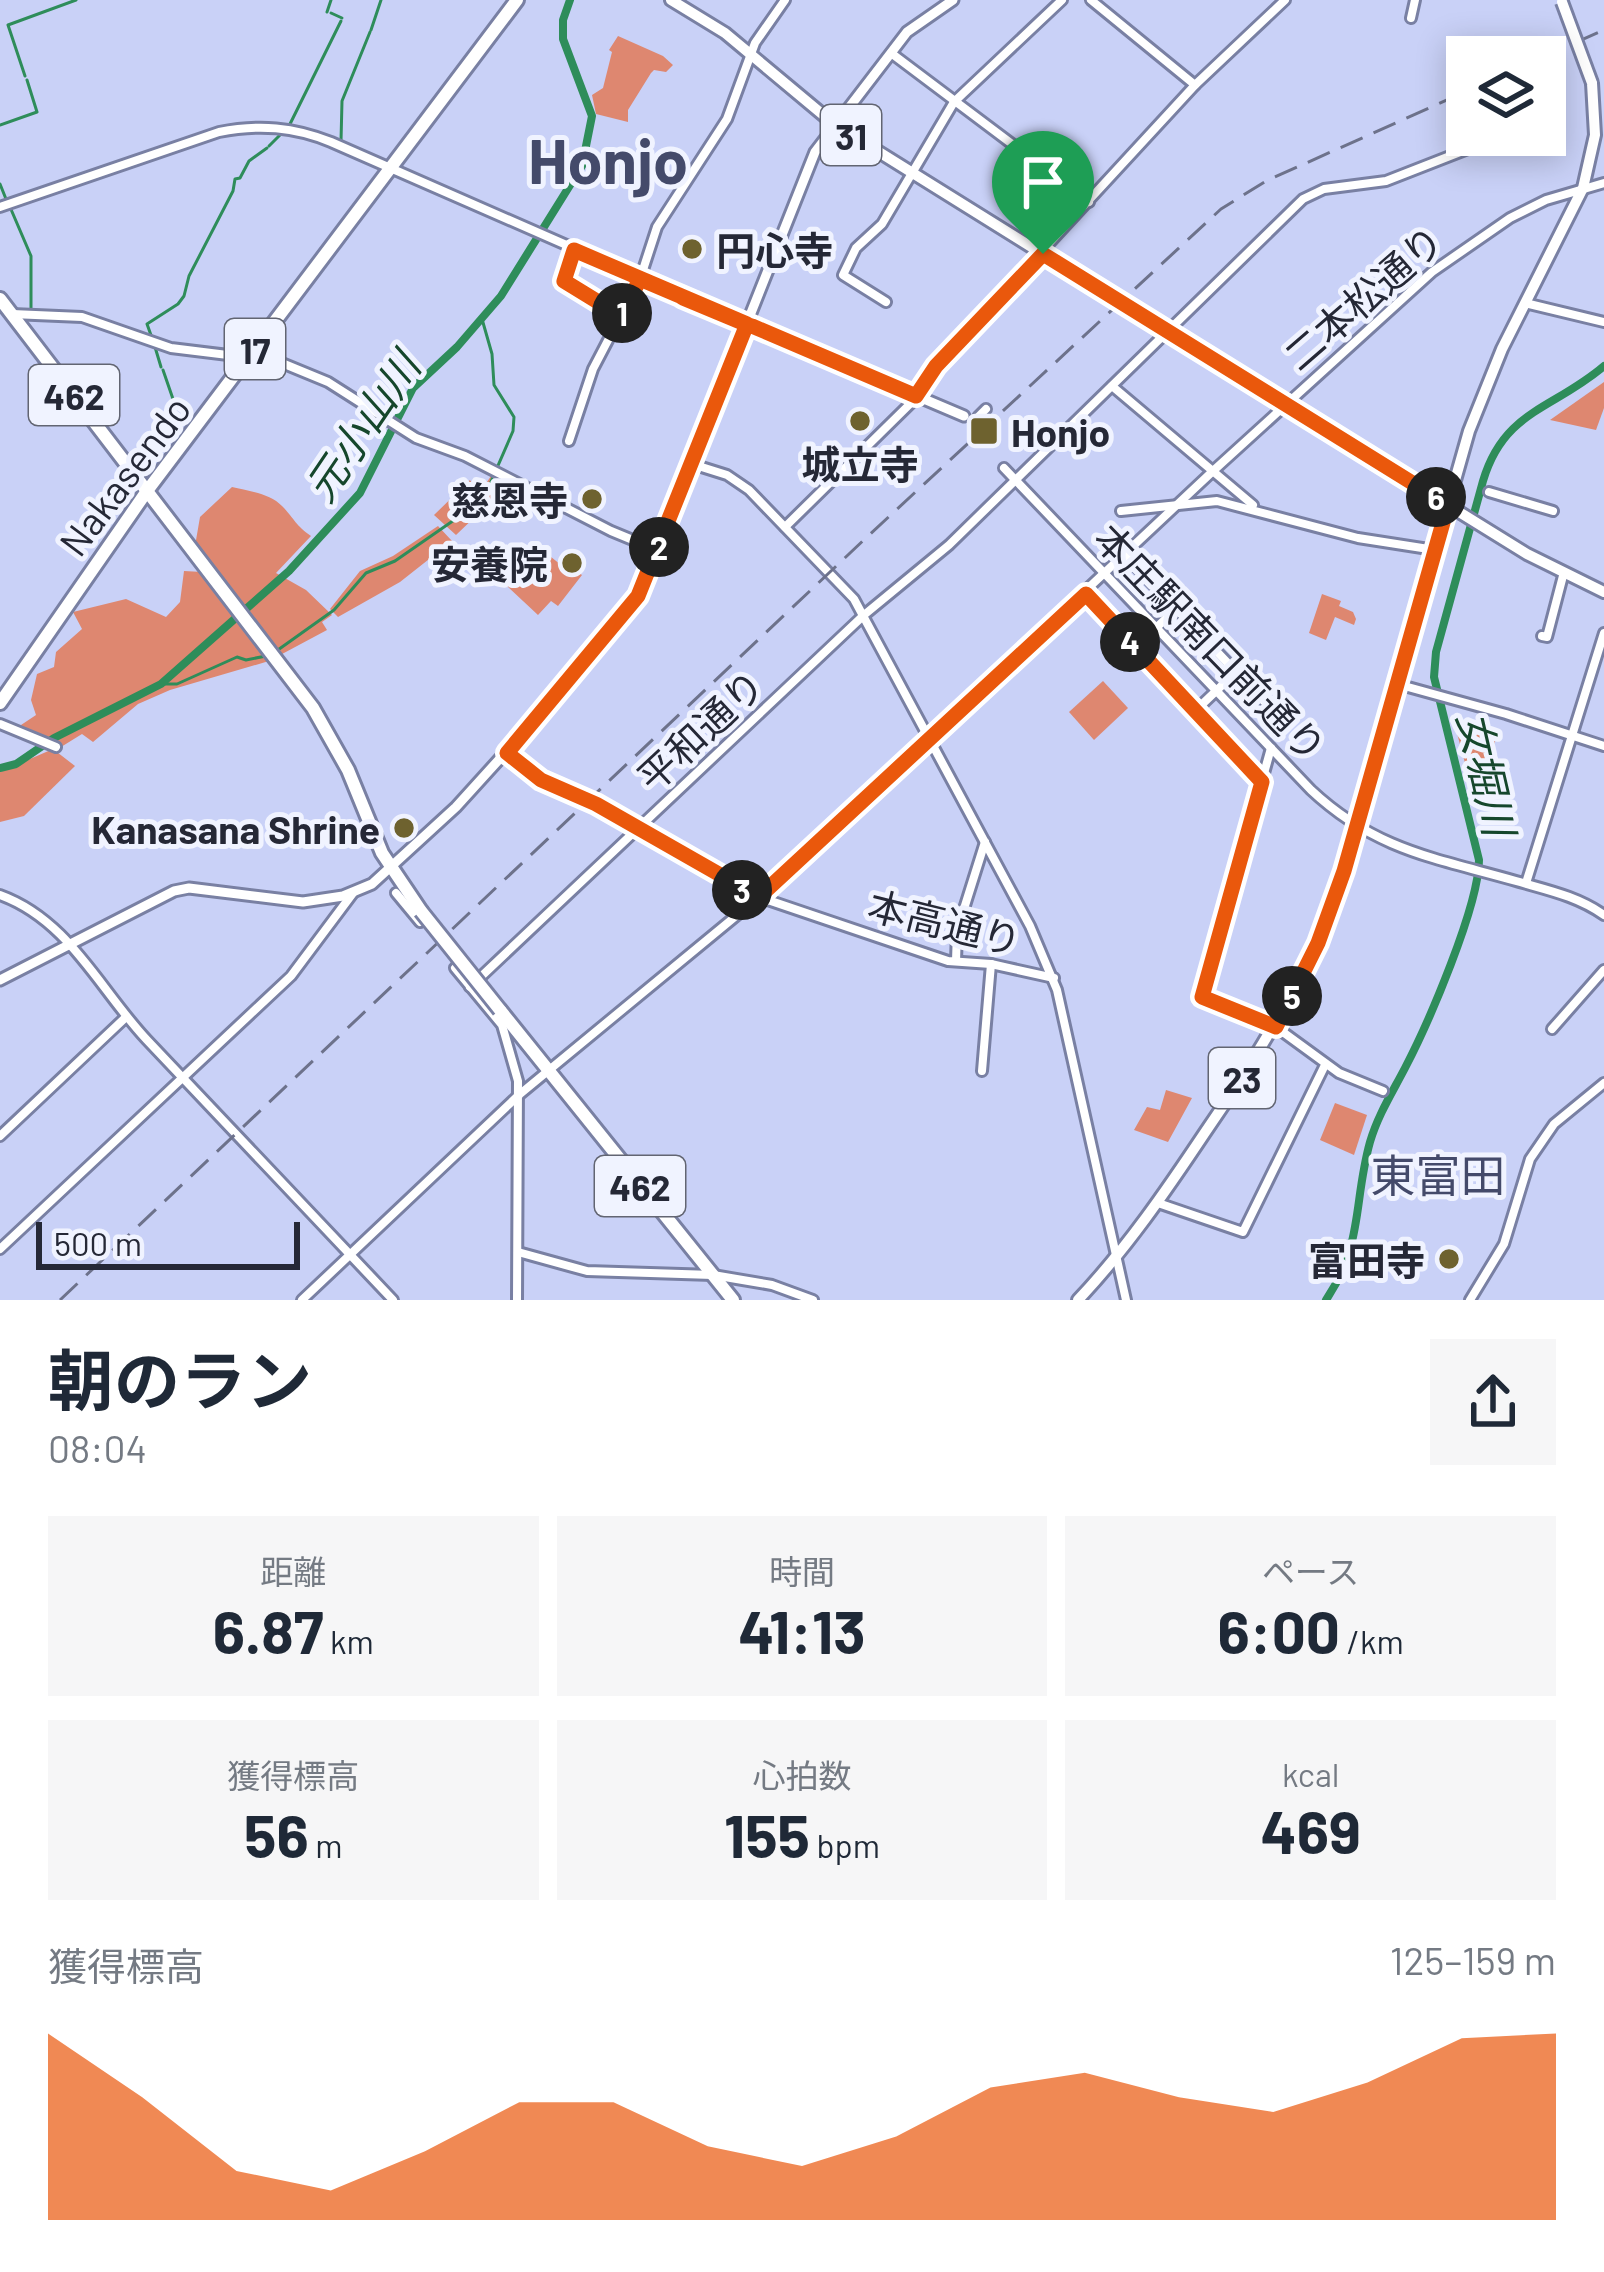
<!DOCTYPE html>
<html lang="ja">
<head>
<meta charset="utf-8">
<style>
	:root { --surface:#fff; --page:#f6f6f7; --text:#1f2937; --muted:#747a83; --accent:#ea580c }
	body { margin:0; font-family:Barlow,"Noto Sans JP",sans-serif; background:var(--page); color:var(--text); height:100vh; display:flex; flex-direction:column; font-size:45px; white-space:nowrap }
	* { box-sizing:border-box; margin:0 }
	p { font-size:39px; color:var(--muted) }
	.icon { flex:none; width:66px; height:66px; fill:none; stroke:currentColor; stroke-width:2; stroke-linecap:round; stroke-linejoin:round }
	.map { position:relative; height:1300px; overflow:hidden }
	.side { display:flex; flex-direction:column; background:var(--surface); flex:1 }
	.side>* { flex:none }
	.fabs { position:absolute; left:1446px; top:36px; display:grid; gap:24px }
	.fabs a { display:grid; place-items:center; width:120px; height:120px; border-radius:0px; background:var(--surface); box-shadow:0 6px 30px #0003; font-size:60px }
	.scale { position:absolute; left:36px; bottom:30px; width:264px; box-sizing:border-box; padding-left:12px; border:6px solid #252836; border-top:0; font-size:33px; line-height:42px; white-space:nowrap; color:#252836; -webkit-text-stroke:9px #f0f3ff; paint-order:stroke }
	.pin { position:absolute; display:grid; place-items:center; width:102px; height:102px; color:#fff; margin:-123px -51px; border-radius:50% 50% 50% 0; rotate:-45deg; box-shadow:0 0 12px #0007 }
	.pin .icon { rotate:45deg }
	.km { position:absolute; width:60px; height:60px; margin:-30px; border-radius:50%; background:#222; color:#fff; font-size:33px; line-height:60px; text-align:center }
	.round { display:grid; place-items:center; flex:none; width:126px; height:126px; border-radius:0px; background:var(--page) }
	.overview { display:flex; align-items:center; justify-content:space-between; height:204px; padding:0 48px }
	h1 { font-size:66px; font-weight:700; line-height:90px }
	.stats { display:grid; grid-template-columns:repeat(3,1fr); gap:18px; height:204px; padding:12px 48px }
	.stats div { display:grid; align-content:center; border-radius:0px; background:var(--page); text-align:center }
	.stats b { font-size:60px; font-weight:700 }
	.stats small { font-size:33px; font-weight:400 }
	.stats p { font-size:33px }
	.chart { height:336px; padding:24px 48px }
	.chart p { display:flex; justify-content:space-between }
	.chart svg { width:100%; height:216px; margin-top:12px; fill:var(--accent); opacity:.7 }
	.map>svg:first-child { display:block }
</style>
</head>
<body>
<div class="map">
<svg width="1604" height="1300" viewBox="0 0 1604 1300">
	<rect width="100%" height="100%" fill="#c9d1f7"/>
	<g fill="#de8770">
		<polygon points="618,36 663,56 673,65 666,72 654,70 651,73 628,110 628,122 596,114 592,95 603,88 612,52 609,50"/>
		<polygon points="1604,382 1604,408 1596,430 1550,420"/>
		<polygon points="493,473 503,478 501,492 456,535 434,515 470,480 474,487 483,488"/>
		<path d="M232,487c16,4 38,6 50,19 12,12 13,19 29,30l-35,37 30,17 26,25 -10,7 5,8 -58,31 -99,29 -32,14 -45,38 -11,-8 -21,13 -43,-20 18,-12 -5,-15 6,-26 17,-7 2,-15 26,-23 -9,-17 53,-13 40,18 14,-15 4,-31 18,1 49,63 -56,-89 5,-29z"/>
		<polygon points="438,526 452,541 400,582 338,617 330,609 360,571 393,556"/>
		<polygon points="535,544 561,565 565,563 582,575 558,606 551,601 538,615 507,586"/>
		<polygon points="1322,594 1341,601 1339,606 1353,612 1356,619 1354,625 1335,617 1326,640 1309,633"/>
		<polygon points="1103,681 1128,708 1094,740 1069,712"/>
		<polygon points="1454,722 1497,735 1485,774 1469,778"/>
		<polygon points="53,749 75,766 24,816 0,822 0,772"/>
		<polygon points="1166,1090 1192,1098 1168,1142 1134,1130 1147,1107 1160,1110"/>
		<polygon points="1335,1103 1367,1115 1354,1155 1320,1140"/>
	</g>
	<g fill="none" stroke-linecap="round" stroke-linejoin="round">
		<g stroke="#2e8d5a" stroke-width="3">
			<polyline points="327,12 331,0"/>
			<polyline points="331,13 342,18"/>
			<polyline points="371,30 381,0"/>
			<polyline points="25,76 8,25 76,0"/>
			<polyline points="290,124 341,21"/>
			<polyline points="0,125 37,112 27,80"/>
			<polyline points="341,141 342,101 370,32"/>
			<polyline points="269,146 284,131"/>
			<polyline points="0,184 6,199"/>
			<polyline points="10,207 31,256 31,309"/>
			<polyline points="152,338 147,324 178,304 184,296 189,276 233,191 235,179 240,178 249,161 267,148"/>
			<polyline points="155,347 161,367"/>
			<polyline points="163,370 173,399"/>
			<polyline points="275,652 334,610 366,573 395,561 483,500 513,431 514,417 494,385 492,354 482,319"/>
			<polyline points="161,684 177,684 237,657 246,660 266,656"/>
		</g>
		<g stroke="#2e8d5a" stroke-width="8">
			<polyline points="0,768 16,764 54,738 161,684 289,571 360,493 413,388 457,347 501,296 582,166 592,116 563,39 563,20 570,0"/>
			<path d="M1326,1300c38,-57 27,-97 44,-158 8,-27 22,-49 35,-74 23,-44 74,-162 74,-208l-45,-183 2,-25 47,-171c21,-71 71,-72 121,-115"/>
		</g>
		<defs>
			<g id="tertiary">
				<polyline points="1091,0 1195,85"/>
				<polyline points="1411,18 1415,0"/>
				<polyline points="891,53 1089,202"/>
				<path d="M0,207l219,-75c40,-8 75,-5 112,10l416,182"/>
				<polyline points="574,250 565,282 621,315"/>
				<polyline points="886,302 843,275 856,248 882,224 954,102 1062,0"/>
				<polyline points="1525,303 1604,322"/>
				<polyline points="12,314 82,317 171,348 277,361 328,382 416,438 465,456 611,531 657,550"/>
				<polyline points="1112,386 1253,505"/>
				<polyline points="978,417 986,409"/>
				<polyline points="569,441 593,369 640,279 657,227 727,119 755,43 785,0"/>
				<polyline points="692,464 727,475 749,490 854,599 1030,926 1057,990 1126,1300"/>
				<path d="M1004,468l307,322c64,60 124,68 205,91 31,9 61,15 88,34"/>
				<polyline points="1489,492 1553,511"/>
				<polyline points="1121,511 1217,501 1358,538 1435,550"/>
				<polyline points="785,527 914,400 936,366 1195,85 1285,0"/>
				<polyline points="1126,556 1280,718"/>
				<polyline points="1086,594 1261,781"/>
				<polyline points="1542,636 1547,637 1564,572"/>
				<polyline points="1135,648 1176,609"/>
				<polyline points="1397,684 1506,714 1604,746"/>
				<polyline points="1195,711 1236,672"/>
				<polyline points="0,724 56,747"/>
				<polyline points="1271,748 1202,997 1276,1027 1339,1073 1383,1091"/>
				<polyline points="507,753 541,780 595,804 759,897 948,961 991,964 1054,978"/>
				<polyline points="1526,883 1604,633"/>
				<polyline points="396,893 420,922"/>
				<path d="M0,895c69,25 99,94 147,145 82,87 164,173 246,260"/>
				<polyline points="956,961 957,931 985,842"/>
				<polyline points="455,968 502,1025 518,1081 517,1300"/>
				<polyline points="470,987 864,615 949,545 1303,199 1324,189 1386,181 1491,140"/>
				<polyline points="1552,1029 1604,970"/>
				<polyline points="982,1071 991,964"/>
				<polyline points="0,1136 126,1017"/>
				<polyline points="1158,1203 1243,1232 1325,1065"/>
				<polyline points="0,1249 291,976 353,893"/>
				<polyline points="518,1252 587,1271 713,1275 772,1285 813,1300"/>
				<polyline points="302,1300 520,1094 759,897 1213,471 1432,272 1510,218 1546,200 1604,183"/>
				<polyline points="1470,1300 1504,1244 1530,1159 1554,1124 1604,1083"/>
			</g>
			<g id="secondary">
				<polyline points="747,324 964,416"/>
				<polyline points="0,980 174,891 189,888 303,902 343,896 372,884 456,807 573,678 633,604 644,582 815,152 907,32 953,0"/>
			</g>
			<g id="primary">
				<polyline points="671,0 725,33 834,124 1094,286"/>
				<polyline points="1186,343 1527,554 1604,592"/>
				<path d="M1078,1300c49,-52 88,-109 128,-169 57,-83 106,-163 138,-260l125,-440 33,-82 81,-161 12,-53 -3,-52"/>
			</g>
			<g id="trunk">
				<polyline points="0,299 313,708 348,770 382,853 421,911"/>
				<polyline points="0,703 147,491 517,0"/>
				<polyline points="500,1010 733,1300"/>
			</g>
		</defs>
		<use href="#tertiary" stroke="#7980a3" stroke-width="14"/>
		<use href="#secondary" stroke="#7980a3" stroke-width="15"/>
		<use href="#primary" stroke="#7980a3" stroke-width="16"/>
		<use href="#trunk" stroke="#7980a3" stroke-width="18"/>
		<use href="#tertiary" stroke="#fff" stroke-width="8"/>
		<use href="#secondary" stroke="#fff" stroke-width="9"/>
		<use href="#primary" stroke="#fff" stroke-width="10"/>
		<use href="#trunk" stroke="#fff" stroke-width="12"/>
		<g stroke="#6d728b" stroke-width="3" stroke-dasharray="24 12" stroke-linecap="butt">
			<polyline points="1543,57 1604,30"/>
			<polyline points="60,1300 868,536 1221,209 1266,181 1467,91"/>
		</g>
		<defs>
			<g id="primary-bridge">
				<polyline points="1562,2 1592,83"/>
				<polyline points="1094,286 1186,343"/>
			</g>
			<polyline id="trunk-bridge" points="421,911 500,1010"/>
		</defs>
		<use href="#primary-bridge" stroke="#7980a3" stroke-width="16" stroke-linecap="butt"/>
		<use href="#trunk-bridge" stroke="#7980a3" stroke-width="18" stroke-linecap="butt"/>
		<use href="#primary-bridge" stroke="#fff" stroke-width="10"/>
		<use href="#trunk-bridge" stroke="#fff" stroke-width="12"/>
	</g>
	<g fill="none" stroke-linecap="round" stroke-linejoin="round">
		<defs>
			<polyline id="route" points="1043,254 936,366 916,396 752,326 743,323 683,298 680,296 640,279 621,316 564,281 574,250 747,324 638,596 507,753 541,780 596,804 759,897 1086,594 1262,782 1202,997 1276,1027 1318,943 1344,871 1448,505 1043,254"/>
		</defs>
		<use href="#route" stroke="#fff" stroke-width="24"/>
		<use href="#route" stroke="#ea580c" stroke-width="15"/>
	</g>
	<g fill="#6e622f" stroke="#f0f3ff" stroke-width="4.5">
		<circle cx="692" cy="249" r="12"/>
		<circle cx="860" cy="421" r="12"/>
		<rect x="969" y="416" width="30" height="30" rx="6"/>
		<circle cx="592" cy="499" r="12"/>
		<circle cx="572" cy="563" r="12"/>
		<circle cx="404" cy="828" r="12"/>
		<circle cx="1449" cy="1259" r="12"/>
	</g>
	<g text-anchor="middle" dominant-baseline="central" stroke-width="10" stroke-linejoin="round" paint-order="stroke">
		<g fill="#f0f3ff" stroke="#626572" stroke-width="3">
			<rect x="821" y="105" width="60" height="60" rx="9"/>
			<rect x="225" y="319" width="60" height="60" rx="9"/>
			<rect x="29" y="365" width="90" height="60" rx="9"/>
			<rect x="1209" y="1048" width="66" height="60" rx="9"/>
			<rect x="595" y="1156" width="90" height="60" rx="9"/>
		</g>
		<g font-size="36" font-weight="bold" fill="#252836">
			<text x="851" y="135">31</text>
			<text x="255" y="349">17</text>
			<text x="74" y="395">462</text>
			<text x="1242" y="1078">23</text>
			<text x="640" y="1186">462</text>
		</g>
		<g font-size="39" font-weight="bold" fill="#252836" stroke="#f0f3ff" text-anchor="end">
			<text x="716" y="249" text-anchor="start">円心寺</text>
			<text x="1011" y="431" text-anchor="start">Honjo</text>
			<text x="860" y="463" text-anchor="middle">城立寺</text>
			<text x="568" y="499">慈恩寺</text>
			<text x="548" y="563">安養院</text>
			<text x="380" y="828">Kanasana Shrine</text>
			<text x="1425" y="1259">富田寺</text>
		</g>
		<g font-size="39" fill="#252836" stroke="#f0f3ff">
			<text transform="translate(1363 297) rotate(-41)">二本松通り</text>
			<text transform="translate(124 475) rotate(-53)">Nakasendo</text>
			<text transform="translate(1211 642) rotate(46)">本庄駅南口前通り</text>
			<text transform="translate(700 730) rotate(-43)">平和通り</text>
			<text transform="translate(945 922) rotate(14)">本高通り</text>
		</g>
		<g font-size="42" font-style="italic" fill="#16472c" stroke="#f0f3ff">
			<text transform="translate(361 426) rotate(-56)">元小山川</text>
			<text transform="translate(1488 773) rotate(77)">女堀川</text>
		</g>
		<g font-size="45" fill="#444a6a" stroke="#f0f3ff">
			<text x="1438" y="1174">東富田</text>
		</g>
		<g font-size="63" font-weight="bold" fill="#444a6a" stroke="#f0f3ff">
			<text x="608" y="159">Honjo</text>
		</g>
	</g>
</svg>
<div class="fabs">
<a><svg class="icon" aria-label="layers" viewBox="0 0 24 24"><path d="M12 4l9 5-9 5-9-5zM3 14l9 5 9-5"/></svg></a>
</div>
<div class="scale">500 m</div>
<div class="pin" style="left:1043px;top:254px;background:#1e9e55"><svg class="icon" aria-label="arrive" viewBox="0 0 24 24"><path d="M6 21V4h12l-3 4 3 4H6"/></svg></div>
<b class="km" style="left:622px;top:313px">1</b>
<b class="km" style="left:659px;top:547px">2</b>
<b class="km" style="left:742px;top:890px">3</b>
<b class="km" style="left:1130px;top:642px">4</b>
<b class="km" style="left:1292px;top:996px">5</b>
<b class="km" style="left:1436px;top:497px">6</b>
</div>
<section class="side">
<div class="overview"><div><h1>朝のラン</h1><p>08:04</p></div><a class="round"><svg class="icon" aria-label="share" viewBox="0 0 24 24"><path d="M12 15V3M7 8l5-5 5 5M5 13v7h14v-7"/></svg></a></div>
<div class="stats">
<div><p>距離</p><b>6.87<small> km</small></b></div>
<div><p>時間</p><b>41:13</b></div>
<div><p>ペース</p><b>6:00<small> /km</small></b></div>
</div>
<div class="stats">
<div><p>獲得標高</p><b>56<small> m</small></b></div>
<div><p>心拍数</p><b>155<small> bpm</small></b></div>
<div><p>kcal</p><b>469</b></div>
</div>
<div class="chart"><p><span>獲得標高</span>125–159 m</p>
<svg viewBox="0 0 160 44" preserveAspectRatio="none"><path d="M0 44V6L10 19L20 34L30 38L40 30L50 20L60 20L70 29L80 33L90 27L100 17L110 14L120 19L130 22L140 16L150 7L160 6V44z"/></svg>
</div>
</section>
</body>
</html>
